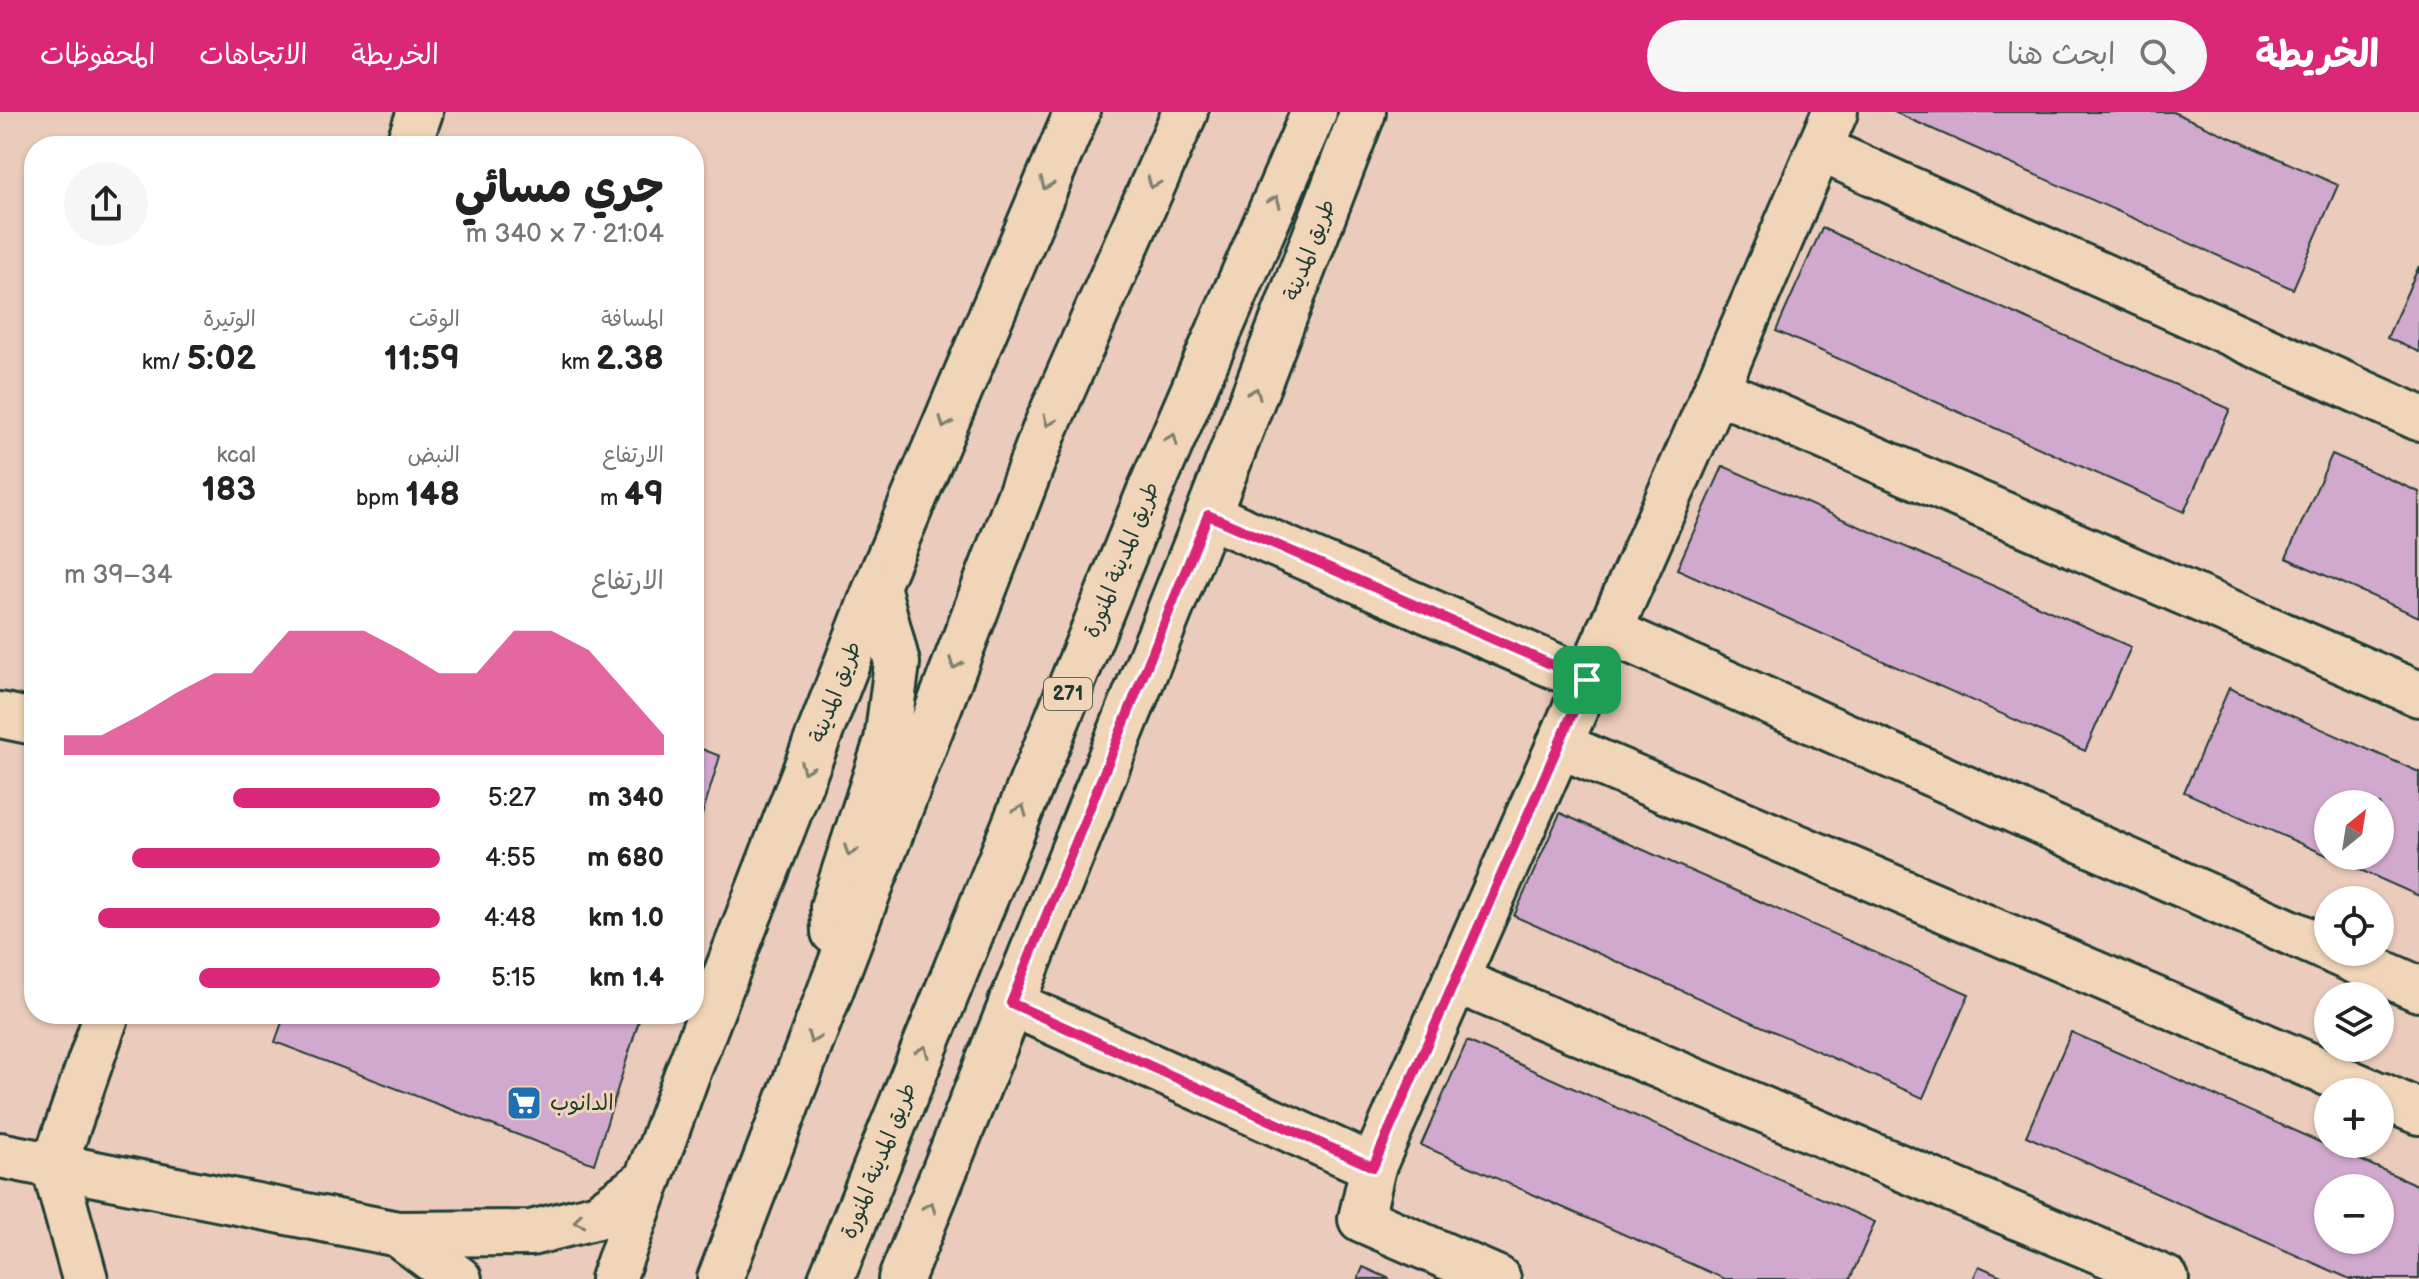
<!DOCTYPE html>
<html lang="ar">
<head>
<meta charset="utf-8">
<style>
	:root { --surface:#fff; --page:#f6f6f6; --text:#222; --muted:#767676; --accent:#db2777 }
	body { margin:0; font-family:"Balsamiq Sans","Playpen Sans Arabic",sans-serif; background:var(--page); color:var(--text); direction:rtl; height:100vh; display:flex; flex-direction:column; font-size:30px; white-space:nowrap }
	* { box-sizing:border-box; margin:0 }
	p { font-size:26px; color:var(--muted) }
	.icon { flex:none; width:44px; height:44px; fill:none; stroke:currentColor; stroke-width:2; stroke-linecap:round; stroke-linejoin:round }
	.map { position:relative; flex:1; overflow:hidden; direction:ltr }
	.panel { position:absolute; left:24px; top:24px; width:680px; height:888px; display:flex; flex-direction:column; background:var(--surface); border-radius:32px; box-shadow:0 2px 6px #0004; direction:rtl }
	.panel>* { flex:none }
	.needle { width:52px; rotate:30deg }
	.buttons { position:absolute; left:2314px; top:678px; display:grid; gap:16px }
	.buttons a { display:grid; place-items:center; width:80px; height:80px; border-radius:50%; background:var(--surface); box-shadow:0 2px 6px #0004; font-size:40px }
	.pin { position:absolute; display:grid; place-items:center; width:68px; height:68px; color:#fff; margin:-34px; border-radius:16px; box-shadow:0 4px 12px #0006 }
	.round { display:grid; place-items:center; flex:none; width:84px; height:84px; border-radius:42px; background:var(--page) }
	.headline { display:flex; align-items:center; justify-content:space-between; height:136px; padding:0 40px }
	h1 { font-size:44px; font-weight:700; line-height:60px }
	.stats { display:grid; grid-template-columns:repeat(3,1fr); gap:12px; height:136px; padding:8px 40px }
	.stats div { display:grid; align-content:center }
	.stats b { font-size:34px; font-weight:700 }
	.stats small { font-size:22px; font-weight:400 }
	.stats p { font-size:22px }
	.chart { height:224px; padding:16px 40px }
	.chart p { display:flex; justify-content:space-between }
	.chart svg { width:100%; height:144px; margin-top:8px; fill:var(--accent); opacity:.7 }
	ul { padding:0 40px; list-style:none; font-size:26px }
	li { display:grid; grid-template-columns:128px 96px 1fr; align-items:center; height:60px }
	li i { height:20px; border-radius:10px; background:var(--accent) }
	header { display:flex; align-items:center; gap:48px; box-sizing:border-box; height:112px; padding:0 40px; background:var(--accent); color:#fff }
	header strong { font-size:38px }
	nav { display:flex; gap:44px; margin-inline-start:auto; font-size:28px }
	.search { width:560px; height:72px; background:var(--page); display:flex; align-items:center; gap:20px; box-sizing:border-box; padding:0 28px; border-radius:44px; color:var(--muted); font-size:30px }
	.map>svg:first-child { display:block }
</style>
</head>
<body>
<header>
<strong>الخريطة</strong>
<div class="search"><svg class="icon" aria-label="search" viewBox="0 0 24 24"><circle cx="10" cy="10" r="6"/><path d="M15 15l6 6"/></svg>ابحث هنا</div>
<nav><a>الخريطة</a><a>الاتجاهات</a><a>المحفوظات</a></nav>
</header>
<div class="map">
<svg width="2419" height="1167" viewBox="0 0 2419 1167">
	<rect width="100%" height="100%" fill="#ebccbc"/>
	<filter id="ink" filterUnits="userSpaceOnUse"><feTurbulence type="fractalNoise" baseFrequency=".0125" numOctaves="2"/><feDisplacementMap in="SourceGraphic" scale="16" xChannelSelector="R" yChannelSelector="G"/><feConvolveMatrix kernelMatrix="1 2 1 2 8 2 1 2 1" color-interpolation-filters="sRGB"/></filter>
	<g filter="url(#ink)">
		<g fill="#d2a9ce" stroke="#1f3d34" stroke-width="2" fill-rule="evenodd">
			<polygon points="1894,0 2173,0 2338,73 2293,177"/>
			<polygon points="1822,116 2230,297 2184,400 1776,219"/>
			<polygon points="2419,154 2419,240 2387,226"/>
			<polygon points="2332,342 2419,380 2419,505 2286,446"/>
			<polygon points="1723,354 2131,535 2085,639 1677,457"/>
			<path d="M2229,576l190,84v124l-235,-104zM2328,692h52v52h-52z"/>
			<polygon points="694,634 720,644 694,729"/>
			<polygon points="1560,701 1969,882 1923,986 1514,804"/>
			<polygon points="285,902 641,902 594,1052 275,930"/>
			<path d="M2071,920l348,154v93h-69l-324,-143zM2328,1076h52v52h-52z"/>
			<polygon points="1467,929 1875,1110 1850,1167 1725,1167 1421,1033"/>
			<polygon points="1979,1154 2008,1167 1973,1167"/>
			<polygon points="1363,1155 1390,1167 1358,1167"/>
		</g>
		<g fill="none" stroke-linecap="round" stroke-linejoin="round">
			<defs>
				<g id="minor">
					<polyline points="408,34 420,0"/>
					<polyline points="1820,37 2419,306"/>
					<polyline points="1716,278 2419,582"/>
					<polyline points="1208,403 1587,568"/>
					<polyline points="1609,519 2328,837"/>
					<polyline points="0,603 34,610"/>
					<polyline points="1559,633 2372,980"/>
					<polyline points="2335,840 2419,877"/>
					<polyline points="1455,868 2166,1167"/>
					<polyline points="1011,891 1373,1055 1716,278 1835,0"/>
					<polyline points="2380,983 2419,1000"/>
					<polyline points="0,1043 398,1122 531,1121 598,1104 646,1069 656,1044"/>
					<polyline points="1373,1055 1361,1107 1498,1167"/>
					<polyline points="398,1122 459,1167"/>
					<polyline points="85,1167 54,1054 107,902"/>
				</g>
				<g id="major">
					<polyline points="613,1167 686,965 877,474 1077,0"/>
					<polyline points="901,1167 1208,403 1363,0"/>
				</g>
				<g id="highway">
					<polyline points="834,820 833,795 887,629 897,551 877,474"/>
					<polyline points="720,1167 1046,315 1185,0"/>
					<polyline points="831,1167 1149,381 1314,0"/>
				</g>
			</defs>
			<use href="#minor" stroke="#1f3d34" stroke-width="50"/>
			<use href="#major" stroke="#1f3d34" stroke-width="50"/>
			<use href="#highway" stroke="#1f3d34" stroke-width="50"/>
			<use href="#minor" stroke="#f1d5b8" stroke-width="44"/>
			<use href="#major" stroke="#f1d5b8" stroke-width="44"/>
			<use href="#highway" stroke="#f1d5b8" stroke-width="44"/>
		</g>
		<defs><path id="oneway-chevron" d="M-2-3.5L2.5 0L-2 3.5" fill="none" stroke-width="1.6" stroke-linecap="round" stroke-linejoin="round" transform="scale(2)"/></defs>
		<g stroke="#7d816f">
			<use href="#oneway-chevron" transform="translate(1153 71) rotate(114)"/>
			<use href="#oneway-chevron" transform="translate(1046 72) rotate(113)"/>
			<use href="#oneway-chevron" transform="translate(1275 89) rotate(-67)"/>
			<use href="#oneway-chevron" transform="translate(1255 281) rotate(-69)"/>
			<use href="#oneway-chevron" transform="translate(1049 309) rotate(113)"/>
			<use href="#oneway-chevron" transform="translate(945 311) rotate(113)"/>
			<use href="#oneway-chevron" transform="translate(1172 327) rotate(-67)"/>
			<use href="#oneway-chevron" transform="translate(955 552) rotate(111)"/>
			<use href="#oneway-chevron" transform="translate(806 656) rotate(111)"/>
			<use href="#oneway-chevron" transform="translate(1021 698) rotate(-68)"/>
			<use href="#oneway-chevron" transform="translate(850 739) rotate(109)"/>
			<use href="#oneway-chevron" transform="translate(813 926) rotate(111)"/>
			<use href="#oneway-chevron" transform="translate(923 939) rotate(-68)"/>
			<use href="#oneway-chevron" transform="translate(930 1095) rotate(-68)"/>
			<use href="#oneway-chevron" transform="translate(579 1109) rotate(166)"/>
		</g>
	</g>
	<g fill="none" stroke-linecap="round" stroke-linejoin="round" filter="url(#ink)">
		<defs>
			<polygon id="route" points="1208,403 1587,568 1373,1055 1011,891"/>
		</defs>
		<use href="#route" stroke="#fff" stroke-width="16"/>
		<use href="#route" stroke="#db2777" stroke-width="10"/>
	</g>
	<defs>
		<symbol id="supermarket-square" viewBox="-11 -11 22 22"><rect x="-9" y="-9" width="18" height="18" rx="4" fill="#1f6fb2" stroke="#f1d5b8"/><path d="M-6-5.5h2.5l.6 2H6L4.5 2H-2.5L-4.4-4H-6ZM-1.5 3.2a1.3 1.3 0 1 0 .1 0ZM3 3.2a1.3 1.3 0 1 0 .1 0Z" fill="#fff"/></symbol>
	</defs>
	<g fill-rule="evenodd">
		<use href="#supermarket-square" x="504" y="971" width="40" height="40"/>
	</g>
	<g text-anchor="middle" dominant-baseline="central" stroke-width="6" stroke-linejoin="round" paint-order="stroke">
		<rect fill="#f1d5b8" stroke="#5e6b5c" stroke-width="2" x="1044" y="566" width="48" height="32" rx="6"/>
		<g font-size="20" font-weight="bold" fill="#1f3d34">
			<text x="1068" y="582">271</text>
		</g>
		<g font-size="22" fill="#1f3d34" stroke="#f1d5b8">
			<text transform="translate(1310 138) rotate(-69)">طريق المدينة</text>
			<text transform="translate(1122 448) rotate(-68)">طريق المدينة المنورة</text>
			<text transform="translate(836 580) rotate(-69)">طريق المدينة</text>
			<text transform="translate(879 1049) rotate(-68)">طريق المدينة المنورة</text>
		</g>
		<g font-size="22" fill="#1f3d34" stroke="#f1d5b8" text-anchor="start">
			<text x="550" y="991">الدانوب</text>
		</g>
	</g>
</svg>
<div class="buttons">
<a><svg class="needle" viewBox="-14 -14 28 28"><path d="M0-13l5 13h-10z" fill="#e53935"/><path d="M0 13l5-13h-10z" fill="#767676"/></svg></a>
<a><svg class="icon" aria-label="locate" viewBox="0 0 24 24"><circle cx="12" cy="12" r="6"/><path d="M12 2v4M12 18v4M2 12h4M18 12h4"/></svg></a>
<a><svg class="icon" aria-label="layers" viewBox="0 0 24 24"><path d="M12 4l9 5-9 5-9-5zM3 14l9 5 9-5"/></svg></a>
<a>+</a>
<a>−</a>
</div>
<div class="pin" style="left:1587px;top:568px;background:#1e9e55"><svg class="icon" aria-label="arrive" viewBox="0 0 24 24"><path d="M6 21V4h12l-3 4 3 4H6"/></svg></div>
<section class="panel">
<div class="headline"><div><h1>جري مسائي</h1><p>21:04 · 7 × 340 m</p></div><a class="round"><svg class="icon" aria-label="share" viewBox="0 0 24 24"><path d="M12 15V3M7 8l5-5 5 5M5 13v7h14v-7"/></svg></a></div>
<div class="stats">
<div><p>المسافة</p><b>2.38<small> km</small></b></div>
<div><p>الوقت</p><b>11:59</b></div>
<div><p>الوتيرة</p><b>5:02<small> /km</small></b></div>
</div>
<div class="stats">
<div><p>الارتفاع</p><b>49<small> m</small></b></div>
<div><p>النبض</p><b>148<small> bpm</small></b></div>
<div><p>kcal</p><b>183</b></div>
</div>
<div class="chart"><p><span>الارتفاع</span>34–39 m</p>
<svg viewBox="0 0 160 44" preserveAspectRatio="none"><path d="M0 44V38L10 38L20 32L30 25L40 19L50 19L60 6L70 6L80 6L90 12L100 19L110 19L120 6L130 6L140 12L150 25L160 38V44z"/></svg>
</div>
<ul>
<li><b>340 m</b>5:27<i style="width:55%"></i></li>
<li><b>680 m</b>4:55<i style="width:82%"></i></li>
<li><b>1.0 km</b>4:48<i style="width:91%"></i></li>
<li><b>1.4 km</b>5:15<i style="width:64%"></i></li>
</ul>
</section>
</div>
</body>
</html>
